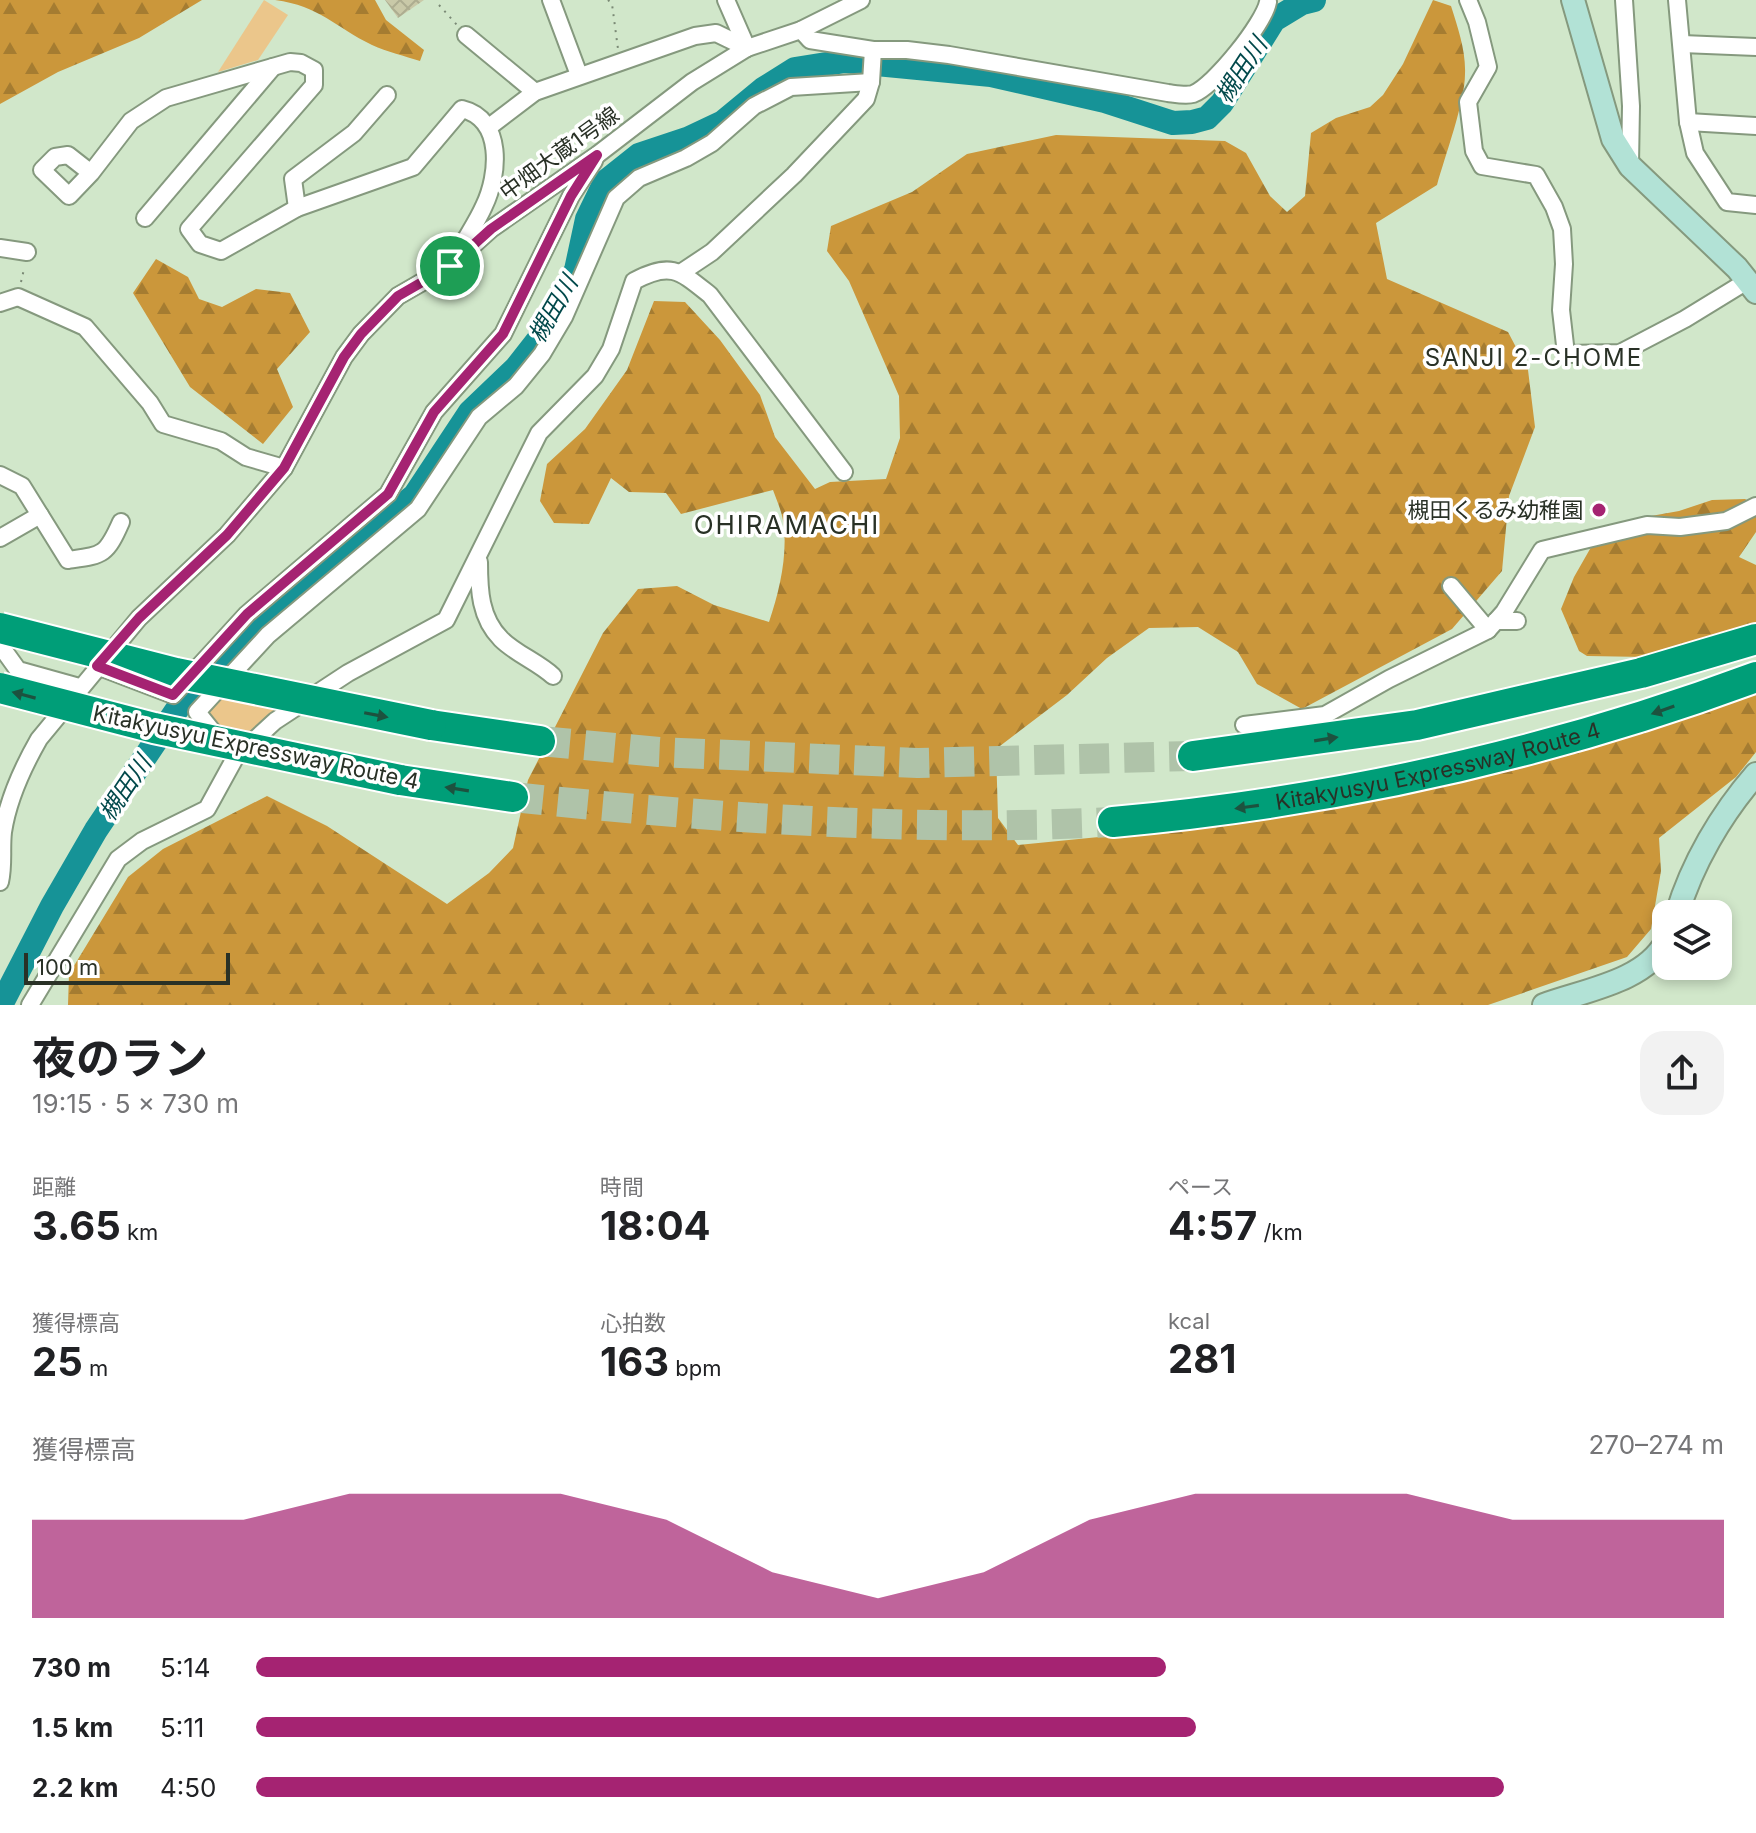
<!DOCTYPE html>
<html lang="ja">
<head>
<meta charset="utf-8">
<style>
	:root { --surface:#fff; --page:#f2f2f2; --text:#202124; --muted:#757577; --accent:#a52372 }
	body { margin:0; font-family:Inter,"Noto Sans JP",sans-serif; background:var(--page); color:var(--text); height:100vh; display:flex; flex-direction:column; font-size:30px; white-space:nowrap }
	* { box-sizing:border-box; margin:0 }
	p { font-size:26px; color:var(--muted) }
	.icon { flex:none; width:44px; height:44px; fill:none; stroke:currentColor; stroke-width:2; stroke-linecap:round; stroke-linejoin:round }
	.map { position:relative; height:1005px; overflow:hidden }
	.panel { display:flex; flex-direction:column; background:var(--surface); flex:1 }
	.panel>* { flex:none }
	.controls { position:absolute; left:1652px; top:900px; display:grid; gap:16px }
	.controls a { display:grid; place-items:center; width:80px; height:80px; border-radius:16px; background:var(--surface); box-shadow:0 4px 12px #0003; font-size:40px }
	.scale { position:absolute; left:24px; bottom:20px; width:206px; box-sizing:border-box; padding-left:8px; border:4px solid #293126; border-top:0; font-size:22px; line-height:28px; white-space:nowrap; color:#293126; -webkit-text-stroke:6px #fff; paint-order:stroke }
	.pin { position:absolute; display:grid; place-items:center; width:68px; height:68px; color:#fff; margin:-34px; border:4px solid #fff; border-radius:50%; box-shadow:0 2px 8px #0007 }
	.round { display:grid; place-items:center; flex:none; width:84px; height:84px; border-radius:24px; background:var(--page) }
	.summary { display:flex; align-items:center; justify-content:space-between; height:136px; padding:0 32px }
	h1 { font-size:44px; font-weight:700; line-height:60px }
	.metrics { display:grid; grid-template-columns:repeat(3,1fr); gap:12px; height:136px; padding:8px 32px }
	.metrics div { display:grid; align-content:center }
	.metrics b { font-size:40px; font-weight:700 }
	.metrics small { font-size:22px; font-weight:400 }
	.metrics p { font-size:22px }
	.chart { height:224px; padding:16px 32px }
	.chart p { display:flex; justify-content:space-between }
	.chart svg { width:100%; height:144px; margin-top:8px; fill:var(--accent); opacity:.7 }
	ul { padding:0 32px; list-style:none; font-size:26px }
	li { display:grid; grid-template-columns:128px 96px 1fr; align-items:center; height:60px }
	li i { height:20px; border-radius:10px; background:var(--accent) }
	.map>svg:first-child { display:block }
</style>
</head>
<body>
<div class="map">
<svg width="1756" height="1005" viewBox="0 0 1756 1005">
	<defs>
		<pattern id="forest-firs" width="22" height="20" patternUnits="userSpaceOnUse" patternTransform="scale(2)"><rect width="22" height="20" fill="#cb973b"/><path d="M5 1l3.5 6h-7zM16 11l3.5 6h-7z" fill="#a57c31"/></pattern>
		<pattern id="building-cross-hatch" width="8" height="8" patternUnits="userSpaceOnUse" patternTransform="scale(2)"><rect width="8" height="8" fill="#c9c9a8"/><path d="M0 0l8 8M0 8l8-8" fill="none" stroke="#adad90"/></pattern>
	</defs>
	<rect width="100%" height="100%" fill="#d1e7ca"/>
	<g fill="url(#forest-firs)">
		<polygon points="0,0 202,0 139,38 58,72 0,104"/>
		<path d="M275,0h100l11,20 38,30 -4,11c-15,-5 -33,-9 -48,-16 -37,-18 -52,-39 -97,-45z"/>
		<path d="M1433,0l18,6c7,22 15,45 14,68 0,28 -20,82 -28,111l-61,38 11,56 121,53 20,38 7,57 -26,69 -7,75 -50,58 -150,80 -45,-25 -19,-32 -40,-25 -49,1 -42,30 -40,37 -71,54 2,69 20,27 243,-24 213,-42 166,-47 116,-42v62l-20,25 -77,61 2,33 -10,58 -24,28 -139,48h-1420l1,-31 59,-97 35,-28 104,-53 60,30 120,78 42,-31 24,-25 15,-68 75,-147 35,-44 39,-3 37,19 55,17c10,-30 18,-63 15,-95 -1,-13 -7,-26 -11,-37l-92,24 -15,-21 -37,-1 -18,-14 -22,46 -35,-1 -14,-22 7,-37 38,-35 42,-59 27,-69 31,1 35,38 40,55 15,42 40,52 15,-7 56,-3 14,-41 -1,-42 -50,-115 -22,-30 4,-25 81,-34 55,-38 89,-19 169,6 21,12 24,43 17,16 18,-16 6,-63 25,-15 34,-11 13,-12 20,-31z"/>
		<polygon points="156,259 188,277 199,299 222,307 256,289 290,293 310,332 277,369 293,407 263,444 190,387 133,293"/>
		<polygon points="1745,499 1756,505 1756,532 1739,557 1756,565 1756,625 1645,657 1587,656 1579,651 1561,609 1574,577 1594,542 1629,531 1651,516 1679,511 1712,500"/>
	</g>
	<g fill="#ebc68b">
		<polygon points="264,0 288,15 258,60 218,72"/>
		<polygon points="221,691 287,709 244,738 223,734 211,717 208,708"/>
	</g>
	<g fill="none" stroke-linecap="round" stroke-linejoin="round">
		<polyline stroke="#169397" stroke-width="24" points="1,1005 52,906 96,830 178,708 297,590 415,495 470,412 516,368 538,340 576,270 587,219 605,182 639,155 687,139 723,122 763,89 795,69 845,61 991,75 1105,101 1173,123 1192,122 1207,118 1222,103 1274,20 1302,3 1314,0"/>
	</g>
	<polygon fill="url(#building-cross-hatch)" points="385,0 424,0 398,18"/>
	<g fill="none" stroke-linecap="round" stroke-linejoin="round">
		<g stroke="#afc3a9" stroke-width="30" stroke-dasharray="30 15" stroke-linecap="butt">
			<polyline points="540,741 659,752 918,763 1193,756"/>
			<path d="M513,797c200,21 399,35 600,25"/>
		</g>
		<defs>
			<g id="street">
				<polyline points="551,0 579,75"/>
				<polyline points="726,0 747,48"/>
				<polyline points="1468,0 1477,22 1488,67 1468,102 1474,151 1482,166 1536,175 1554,207 1562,229 1564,264 1561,310 1566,354 1620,353 1685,319 1747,281"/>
				<polyline points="1624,0 1631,106 1630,164"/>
				<polyline points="1677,0 1688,122 1695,153 1727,202 1756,205"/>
				<path d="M801,30l9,10 63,10h34l42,5 219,38c8,1 18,3 25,1 21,-8 71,-71 75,-92"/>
				<polyline points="466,35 535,92"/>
				<polyline points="1682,44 1756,47"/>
				<polyline points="1688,122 1756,126"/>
				<polyline points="489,127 535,92 695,36 716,33 747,48"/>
				<path d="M91,173l-23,-18 -13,2 -13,13 27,26 22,-23 40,-52 35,-23 124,-36 11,1 13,7v15l-125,144 11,15 21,7 76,-43 116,-41 49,-58c42,10 37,66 22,97 -7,16 -17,30 -25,45"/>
				<polyline points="297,208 293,179 354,133 387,95"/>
				<polyline points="145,218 273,67"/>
				<polyline points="0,248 27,252"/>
				<polyline points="682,272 712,252 794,175 866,99 871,82 873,50"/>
				<polyline points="0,303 18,297 85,327 150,403 163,424 221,441 246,457 284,468"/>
				<path d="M0,475l22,11 46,74c35,-5 38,-4 53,-38"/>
				<polyline points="0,538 40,515"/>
				<path d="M479,562c0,28 1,56 22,77 15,15 37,23 52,37"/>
				<polyline points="1451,586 1488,630 1504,612 1542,550 1647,525 1680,527 1726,521 1756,506"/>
				<polyline points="1496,621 1517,621"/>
				<polyline points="0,645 18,670 79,687"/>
				<polyline points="97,666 173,695 247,614 388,494 434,412 503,334 571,196 594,161"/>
				<polyline points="1244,725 1325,715 1389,679 1488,630"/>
				<polyline points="218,738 197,712 268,635 418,509 479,417 516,386 542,354 564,317 616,198 639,178 686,158 712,143 754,106 791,87 871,82"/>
				<path d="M0,882c4,-17 1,-33 3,-50 5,-33 20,-65 36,-93l100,-121 88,-83 57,-67 60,-111 17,-23 37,-38 52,-30 41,-37 106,-74 95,-73 55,-34 54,-18 60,-30"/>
				<path d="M30,1005l88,-146 24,-18 65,-32 28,-51 40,-37 73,-48 98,-53 93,-187 56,-57 16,-27 23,-68c37,-20 46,-10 76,14l134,177"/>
			</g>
			<g id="secondary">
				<polyline points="1573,0 1613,139 1630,166 1737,268 1756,292"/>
				<path d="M1677,914c15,-50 44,-100 79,-140"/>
				<path d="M1544,1005c41,-15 100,-23 122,-63"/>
			</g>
			<g id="highway">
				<polyline points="431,725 540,741"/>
				<polyline points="1193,756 1417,725 1641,673 1756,639"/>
				<polyline points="400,780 513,797"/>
				<path id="s1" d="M1113,822c220,-20 436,-68 643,-145"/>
			</g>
		</defs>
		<use href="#street" stroke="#85997e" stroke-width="20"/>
		<use href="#secondary" stroke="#85997e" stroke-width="26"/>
		<use href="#highway" stroke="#fff" stroke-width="34"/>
		<g stroke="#7a8975" stroke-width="2" stroke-dasharray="2 6" stroke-linecap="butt">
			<polyline points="608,0 612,4 618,49"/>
			<polyline points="439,5 457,25"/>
			<polyline points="21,282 24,269"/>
		</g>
		<use href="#street" stroke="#fff" stroke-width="16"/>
		<use href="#secondary" stroke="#b2e2d6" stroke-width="22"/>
		<use href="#highway" stroke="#009e78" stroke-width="30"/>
		<defs>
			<g id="highway-bridge">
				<polyline points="0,628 176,673 431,725"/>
				<polyline points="0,688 154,728 400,780"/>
			</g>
		</defs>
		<use href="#highway-bridge" stroke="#fff" stroke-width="34" stroke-linecap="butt"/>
		<use href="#highway-bridge" stroke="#009e78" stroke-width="30"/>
	</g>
	<defs><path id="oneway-solid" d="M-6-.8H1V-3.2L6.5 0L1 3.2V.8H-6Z" transform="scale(2)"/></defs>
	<g fill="#1d523f">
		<use href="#oneway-solid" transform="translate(24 695) rotate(-165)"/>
		<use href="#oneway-solid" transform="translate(1663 710) rotate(161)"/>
		<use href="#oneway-solid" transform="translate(376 715) rotate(11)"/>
		<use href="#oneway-solid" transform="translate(1326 739) rotate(-9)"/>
		<use href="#oneway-solid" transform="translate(457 789) rotate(-171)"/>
		<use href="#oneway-solid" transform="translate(1247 807) rotate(172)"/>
	</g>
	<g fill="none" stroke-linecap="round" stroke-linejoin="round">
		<defs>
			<polygon id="route" points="597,155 571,196 503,334 434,412 388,494 247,614 173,695 97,666 139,618 227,535 284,468 344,357 361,334 398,296 450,266 491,229"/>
		</defs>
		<use href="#route" stroke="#fff" stroke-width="16"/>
		<use href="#route" stroke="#a52372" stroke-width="10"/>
	</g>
	<circle fill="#a52372" stroke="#fff" stroke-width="3" cx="1599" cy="510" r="8"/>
	<g text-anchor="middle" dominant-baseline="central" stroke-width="7" stroke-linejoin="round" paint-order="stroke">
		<g font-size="22" fill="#293126" stroke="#fff">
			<text transform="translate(559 153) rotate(-36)">中畑大蔵1号線</text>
			<text transform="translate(256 747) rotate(12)">Kitakyusyu Expressway Route 4</text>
			<text stroke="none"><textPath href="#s1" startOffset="330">Kitakyusyu Expressway Route 4</textPath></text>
		</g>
		<g font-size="22" fill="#293126" stroke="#fff" text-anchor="end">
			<text x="1583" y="510">槻田くるみ幼稚園</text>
		</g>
		<g font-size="24" font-style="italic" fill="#02494b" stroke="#fff">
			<text transform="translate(1241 70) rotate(-57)">槻田川</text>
			<text transform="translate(553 309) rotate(-60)">槻田川</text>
			<text transform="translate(125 788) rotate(-56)">槻田川</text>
		</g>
		<g font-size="24" letter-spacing="2" fill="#293126" stroke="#fff">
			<text x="1534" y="357">SANJI 2-CHOME</text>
		</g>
		<g font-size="26" letter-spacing="2" fill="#293126" stroke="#fff">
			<text x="787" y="524">OHIRAMACHI</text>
		</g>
	</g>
</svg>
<div class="controls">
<a><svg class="icon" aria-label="layers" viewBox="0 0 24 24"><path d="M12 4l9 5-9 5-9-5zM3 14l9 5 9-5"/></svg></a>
</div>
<div class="scale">100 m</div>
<div class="pin" style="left:450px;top:266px;background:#1e9e55"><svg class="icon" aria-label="arrive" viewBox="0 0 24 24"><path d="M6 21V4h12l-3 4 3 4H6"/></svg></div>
</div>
<section class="panel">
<div class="summary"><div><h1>夜のラン</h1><p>19:15 · 5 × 730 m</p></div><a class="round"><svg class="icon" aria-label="share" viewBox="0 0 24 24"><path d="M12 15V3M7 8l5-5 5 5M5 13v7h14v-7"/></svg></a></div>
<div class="metrics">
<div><p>距離</p><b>3.65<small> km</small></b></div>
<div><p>時間</p><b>18:04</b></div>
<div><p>ペース</p><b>4:57<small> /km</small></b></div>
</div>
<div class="metrics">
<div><p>獲得標高</p><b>25<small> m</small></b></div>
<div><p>心拍数</p><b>163<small> bpm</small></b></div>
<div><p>kcal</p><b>281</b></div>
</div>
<div class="chart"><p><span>獲得標高</span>270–274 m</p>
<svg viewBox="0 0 160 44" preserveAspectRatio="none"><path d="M0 44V14L10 14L20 14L30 6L40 6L50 6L60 14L70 30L80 38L90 30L100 14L110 6L120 6L130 6L140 14L150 14L160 14V44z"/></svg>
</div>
<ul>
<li><b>730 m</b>5:14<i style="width:62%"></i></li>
<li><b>1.5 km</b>5:11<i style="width:64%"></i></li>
<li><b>2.2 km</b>4:50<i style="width:85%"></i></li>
</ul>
</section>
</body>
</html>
